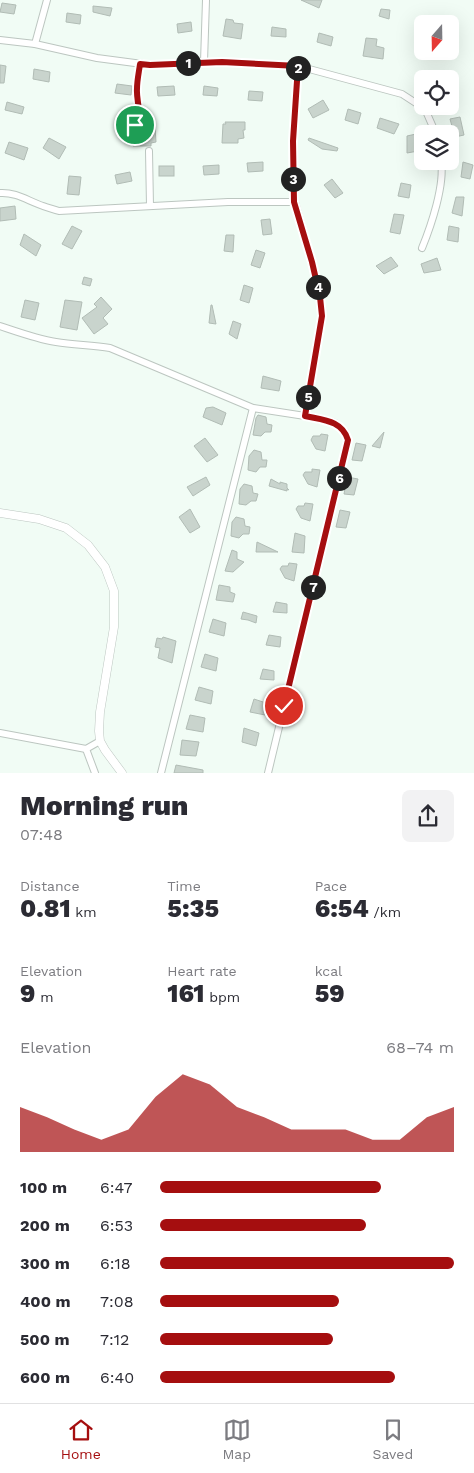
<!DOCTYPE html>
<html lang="en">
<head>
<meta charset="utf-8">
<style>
	:root { --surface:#fff; --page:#f2f2f3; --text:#2b2b33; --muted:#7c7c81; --line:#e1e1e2; --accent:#a50e0f }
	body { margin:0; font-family:"Work Sans",sans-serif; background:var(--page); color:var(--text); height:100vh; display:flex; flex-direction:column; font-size:19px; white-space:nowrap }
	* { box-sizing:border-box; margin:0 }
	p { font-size:16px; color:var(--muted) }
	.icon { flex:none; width:28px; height:28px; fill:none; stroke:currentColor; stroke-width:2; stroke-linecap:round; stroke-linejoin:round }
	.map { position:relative; height:773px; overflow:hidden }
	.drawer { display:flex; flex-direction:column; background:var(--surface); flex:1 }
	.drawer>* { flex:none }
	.needle { width:32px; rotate:200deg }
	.buttons { position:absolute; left:414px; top:15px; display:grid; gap:10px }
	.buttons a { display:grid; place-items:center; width:45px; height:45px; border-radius:8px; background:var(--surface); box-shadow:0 5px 20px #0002; font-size:25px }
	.pin { position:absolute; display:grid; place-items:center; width:42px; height:42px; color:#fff; margin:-21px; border:2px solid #fff; border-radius:50%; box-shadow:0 1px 5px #0007 }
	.km { position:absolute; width:25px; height:25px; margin:-12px; border-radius:50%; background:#222; color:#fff; font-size:14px; line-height:25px; text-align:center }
	.round { display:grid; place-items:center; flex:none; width:52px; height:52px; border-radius:8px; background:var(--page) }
	.head { display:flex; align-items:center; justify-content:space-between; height:85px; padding:0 20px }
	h1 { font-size:28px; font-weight:800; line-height:38px }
	.figures { display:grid; grid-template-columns:repeat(3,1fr); gap:8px; height:85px; padding:5px 20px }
	.figures div { display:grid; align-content:center }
	.figures b { font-size:25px; font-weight:800 }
	.figures small { font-size:14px; font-weight:400 }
	.figures p { font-size:14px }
	.chart { height:140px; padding:10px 20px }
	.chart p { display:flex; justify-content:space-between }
	.chart svg { width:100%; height:90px; margin-top:5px; fill:var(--accent); opacity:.7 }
	ul { padding:0 20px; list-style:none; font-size:16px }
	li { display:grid; grid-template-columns:80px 60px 1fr; align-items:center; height:38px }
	li i { height:12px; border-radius:6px; background:var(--accent) }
	.tab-bar { display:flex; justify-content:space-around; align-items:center; height:70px; border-top:1px solid var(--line); background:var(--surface); font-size:14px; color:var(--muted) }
	.tab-bar a { display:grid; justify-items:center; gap:2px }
	.tab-bar .on { color:var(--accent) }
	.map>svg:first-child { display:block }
</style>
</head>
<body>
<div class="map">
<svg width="474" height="773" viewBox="0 0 474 773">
	<rect width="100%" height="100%" fill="#f1fcf5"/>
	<g fill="#c9d4cd" stroke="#b1bcb5">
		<polygon points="301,0 322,0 319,8"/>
		<polygon points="2,3 16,5 14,14 0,12"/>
		<polygon points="93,6 112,8 110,16 93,12"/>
		<polygon points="381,9 390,10 389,19 379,16"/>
		<polygon points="67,13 81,15 80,24 66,22"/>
		<polygon points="226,19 233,20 234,23 243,24 241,39 223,36"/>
		<polygon points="191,22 192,31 178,33 177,24"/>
		<polygon points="272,27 286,29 286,37 271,36"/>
		<polygon points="319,33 333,37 331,46 317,42"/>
		<polygon points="366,38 377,39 376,46 384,48 383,59 363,56"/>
		<polygon points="0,65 6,66 4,83 0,83"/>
		<polygon points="34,69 50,72 49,82 33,79"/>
		<polygon points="117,84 132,86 131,95 115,93"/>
		<polygon points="174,86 175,95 158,96 157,87"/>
		<polygon points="204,86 218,88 217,96 203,95"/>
		<polygon points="249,91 263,92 262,101 248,100"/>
		<polygon points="323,100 329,110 313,118 308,109"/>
		<polygon points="7,102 24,107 22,114 5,110"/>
		<polygon points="348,109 361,113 358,124 345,120"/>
		<polygon points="460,117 464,135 455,137 450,119"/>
		<polygon points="380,118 399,124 394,134 377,128"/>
		<polygon points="225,122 245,122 245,130 243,130 244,138 238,139 238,143 222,143 223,124 226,124"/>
		<polygon points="155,127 156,142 151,143 151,146 133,146 134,133 137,132 138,128"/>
		<polygon points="416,134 418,151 407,153 407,136"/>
		<polygon points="49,138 66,147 59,159 43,148"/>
		<polygon points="309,138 338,148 337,151 322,149 308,140"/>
		<polygon points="9,142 28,148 24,160 5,153"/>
		<polygon points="263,162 263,171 248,172 247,163"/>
		<polygon points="463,162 473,165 470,179 461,177"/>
		<polygon points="219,165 219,174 204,175 203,166"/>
		<rect x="159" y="166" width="15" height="10"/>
		<polygon points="130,172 132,181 117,184 115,175"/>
		<polygon points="69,176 81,177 79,195 67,194"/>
		<polygon points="332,179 343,193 335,198 324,185"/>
		<polygon points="401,183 411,185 409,198 398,196"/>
		<polygon points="456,197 464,197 462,216 452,213"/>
		<polygon points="15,206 16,219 0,221 0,208"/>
		<polygon points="394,214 404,215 400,234 390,232"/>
		<polygon points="270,219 272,234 263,235 261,220"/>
		<polygon points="72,226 82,231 72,249 62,244"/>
		<polygon points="449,226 459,228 458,242 447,240"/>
		<polygon points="24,234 41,245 36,256 20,245"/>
		<polygon points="226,235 234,235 233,252 224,251"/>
		<polygon points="256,250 265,253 260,268 251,265"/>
		<polygon points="391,257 398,266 384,274 376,266"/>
		<polygon points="437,258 441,270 424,273 421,264"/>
		<polygon points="84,277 92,279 90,286 82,284"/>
		<polygon points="244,285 253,288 249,303 240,300"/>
		<polygon points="101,297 112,309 103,318 108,324 94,334 82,318 97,307 94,304"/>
		<polygon points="25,300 39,303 35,320 21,317"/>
		<polygon points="65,300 82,302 77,330 60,327"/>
		<polygon points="211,305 212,305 216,324 209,323"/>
		<polygon points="233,321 241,324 237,339 229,334"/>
		<polygon points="263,376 281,381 279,391 261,388"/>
		<polygon points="213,407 226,413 222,425 203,417 206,408"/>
		<polygon points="258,415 266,417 267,424 272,425 271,432 265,432 261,436 253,435 256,418"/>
		<polygon points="384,432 380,448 372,446"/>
		<polygon points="321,434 328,435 325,451 316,449 311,440 313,436 320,436"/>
		<polygon points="205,438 218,455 207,462 194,446"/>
		<polygon points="356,443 366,445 362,461 352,460"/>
		<polygon points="254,450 261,452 262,460 267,460 266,467 260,467 256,472 248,470 249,456"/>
		<polygon points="312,469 320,470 317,487 308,484 303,475 305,472 312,472"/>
		<polygon points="206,477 210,485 193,496 187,487"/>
		<polygon points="347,477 358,479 354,495 344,494"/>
		<polygon points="271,479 280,484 280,482 287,484 287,488 289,490 287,489 287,491 269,486"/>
		<polygon points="244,484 252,486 253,493 258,494 256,501 251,501 246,505 239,504 240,489"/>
		<polygon points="305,503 313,504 310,521 301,518 296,509 298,506 304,506"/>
		<polygon points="190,509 200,527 190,533 179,517"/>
		<polygon points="340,510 350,512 346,528 336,527"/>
		<polygon points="236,517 244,519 245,526 250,527 249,534 243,534 239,538 231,536 232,522"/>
		<polygon points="295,533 305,536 304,553 292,552"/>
		<polygon points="257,542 278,552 256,552"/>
		<polygon points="232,550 237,552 237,559 244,562 233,572 225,571"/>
		<polygon points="289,563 297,564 294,581 285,578 280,569 282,566 288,566"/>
		<polygon points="219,585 230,587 230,592 235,594 233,602 216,600"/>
		<polygon points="276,602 287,604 287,613 273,612"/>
		<polygon points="243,612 257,616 256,623 248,620 241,619"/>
		<polygon points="213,619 226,623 224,636 209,632"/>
		<polygon points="269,635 281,637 280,647 266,645"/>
		<polygon points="163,637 176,641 172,663 158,658 160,648 155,647 157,638 162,639"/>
		<polygon points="205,654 218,658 216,671 201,667"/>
		<polygon points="263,669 274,671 274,680 260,679"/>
		<polygon points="199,687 213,691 211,704 195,700"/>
		<polygon points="254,699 269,704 265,715 250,712"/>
		<polygon points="190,715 205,718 203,732 186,729"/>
		<polygon points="244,728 259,733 256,746 242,742"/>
		<polygon points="182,740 199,742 196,756 180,755"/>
		<polygon points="176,765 203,770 203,773 174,773"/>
	</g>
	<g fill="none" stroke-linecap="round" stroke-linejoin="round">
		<defs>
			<g id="minor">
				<polyline points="0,40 35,44 97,58 150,65 222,62 298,66 402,94 425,109 436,134"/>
				<polyline points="35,44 47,0"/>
				<polyline points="204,62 206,0"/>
				<polyline points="298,66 293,141 295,202 312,262 320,297 322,316 305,416"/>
				<path d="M128,131c17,-14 9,-21 9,-40 -1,-9 2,-19 3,-28"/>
				<polyline points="149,151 150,206"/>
				<path d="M0,193c16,-1 28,8 43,13 5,2 10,3 16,5l169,-9h67"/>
				<path d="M422,248c9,-22 23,-63 19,-87"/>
				<path d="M0,326c18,6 37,13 56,16 18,3 36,3 54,6l143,60"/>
				<polyline points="0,733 86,749 100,741"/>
				<polyline points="86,749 95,773"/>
				<polyline points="161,773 253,408 305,416 335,423 345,432 348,440 268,773"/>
			</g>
			<polyline id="tertiary" points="0,513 39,519 66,528 88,545 105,567 114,591 114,627 100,712 99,731 100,741 105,750 122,773"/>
		</defs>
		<use href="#minor" stroke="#bcc6c0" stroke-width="8"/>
		<use href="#tertiary" stroke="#bcc6c0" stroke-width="9"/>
		<use href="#minor" stroke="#fff" stroke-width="6"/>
		<use href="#tertiary" stroke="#fff" stroke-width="8"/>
	</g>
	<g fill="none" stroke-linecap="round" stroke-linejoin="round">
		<defs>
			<path id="route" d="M135,125c8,-11 1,-24 2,-36 0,-9 2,-17 3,-25l10,1 72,-3 76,4 -5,75 1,61 18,60 8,35 2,19 -17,100c17,4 37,4 43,24l-64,266"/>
		</defs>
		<use href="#route" stroke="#fff" stroke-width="10"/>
		<use href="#route" stroke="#a50e0f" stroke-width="6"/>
	</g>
</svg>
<div class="buttons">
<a><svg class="needle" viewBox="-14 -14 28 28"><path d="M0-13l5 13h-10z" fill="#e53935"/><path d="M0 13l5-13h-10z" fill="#7c7c81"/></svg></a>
<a><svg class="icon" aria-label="locate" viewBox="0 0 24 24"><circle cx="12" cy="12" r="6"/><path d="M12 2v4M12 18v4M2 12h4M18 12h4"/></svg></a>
<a><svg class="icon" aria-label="layers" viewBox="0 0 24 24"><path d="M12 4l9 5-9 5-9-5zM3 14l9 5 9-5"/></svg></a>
</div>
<div class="pin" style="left:135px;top:125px;background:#1e9e55"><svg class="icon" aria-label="arrive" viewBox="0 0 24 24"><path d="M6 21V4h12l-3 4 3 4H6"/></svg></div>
<div class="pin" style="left:284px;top:706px;background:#d93025"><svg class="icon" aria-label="check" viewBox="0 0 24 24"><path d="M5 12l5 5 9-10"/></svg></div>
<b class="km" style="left:188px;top:63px">1</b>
<b class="km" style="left:298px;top:68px">2</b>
<b class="km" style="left:293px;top:179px">3</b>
<b class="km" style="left:318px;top:287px">4</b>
<b class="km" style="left:308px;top:397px">5</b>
<b class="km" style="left:339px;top:478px">6</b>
<b class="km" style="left:313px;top:587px">7</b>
</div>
<section class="drawer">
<div class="head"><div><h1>Morning run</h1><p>07:48</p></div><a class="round"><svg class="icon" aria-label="share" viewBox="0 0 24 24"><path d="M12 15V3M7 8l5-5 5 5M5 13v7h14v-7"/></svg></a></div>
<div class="figures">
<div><p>Distance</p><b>0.81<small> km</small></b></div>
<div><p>Time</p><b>5:35</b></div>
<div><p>Pace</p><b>6:54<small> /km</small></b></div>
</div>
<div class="figures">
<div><p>Elevation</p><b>9<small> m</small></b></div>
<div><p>Heart rate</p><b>161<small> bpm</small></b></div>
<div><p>kcal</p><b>59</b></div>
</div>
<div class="chart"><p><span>Elevation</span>68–74 m</p>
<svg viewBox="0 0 160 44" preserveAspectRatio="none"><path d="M0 44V22L10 27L20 33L30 38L40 33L50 17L60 6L70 11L80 22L90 27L100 33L110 33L120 33L130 38L140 38L150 27L160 22V44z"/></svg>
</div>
<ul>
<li><b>100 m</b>6:47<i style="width:75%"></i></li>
<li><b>200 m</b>6:53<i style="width:70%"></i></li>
<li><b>300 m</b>6:18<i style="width:100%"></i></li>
<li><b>400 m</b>7:08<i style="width:61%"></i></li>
<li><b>500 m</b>7:12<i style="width:59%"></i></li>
<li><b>600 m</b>6:40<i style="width:80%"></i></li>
</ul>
</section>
<nav class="tab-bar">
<a class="on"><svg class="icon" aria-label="home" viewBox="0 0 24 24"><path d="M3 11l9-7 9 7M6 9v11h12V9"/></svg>Home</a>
<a><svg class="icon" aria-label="map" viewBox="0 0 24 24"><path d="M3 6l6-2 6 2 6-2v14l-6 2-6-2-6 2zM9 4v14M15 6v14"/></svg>Map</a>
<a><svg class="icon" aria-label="saved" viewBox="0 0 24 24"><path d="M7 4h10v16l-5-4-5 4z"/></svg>Saved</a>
</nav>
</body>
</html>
